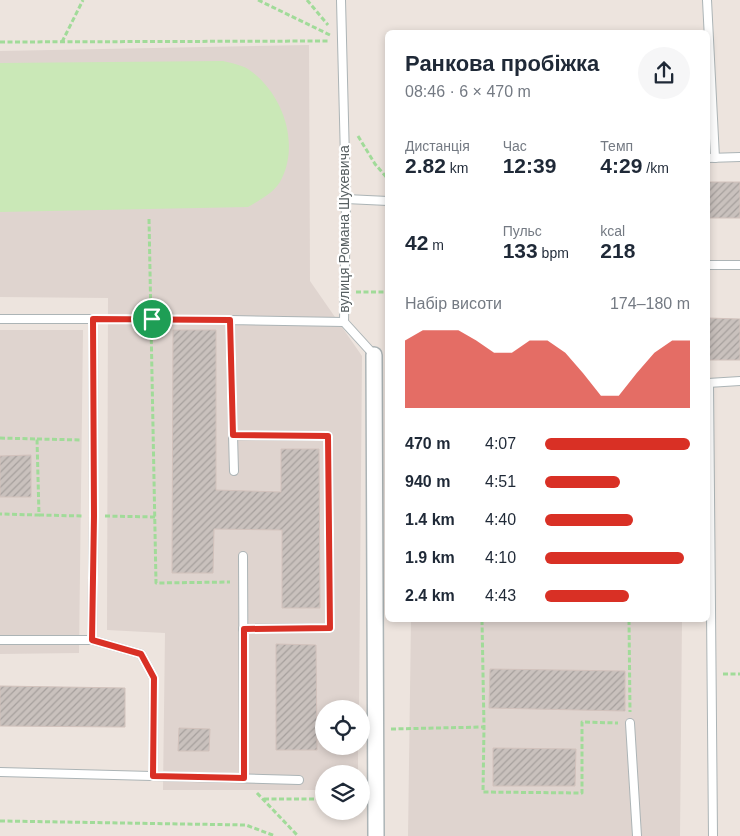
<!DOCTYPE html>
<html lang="uk">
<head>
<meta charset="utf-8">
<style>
	:root { --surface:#fff; --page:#f6f6f7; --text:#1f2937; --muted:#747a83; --accent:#d93025 }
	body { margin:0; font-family:Arial,sans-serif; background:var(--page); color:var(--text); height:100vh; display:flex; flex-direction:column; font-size:19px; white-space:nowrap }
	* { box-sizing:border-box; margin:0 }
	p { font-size:16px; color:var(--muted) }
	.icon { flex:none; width:28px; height:28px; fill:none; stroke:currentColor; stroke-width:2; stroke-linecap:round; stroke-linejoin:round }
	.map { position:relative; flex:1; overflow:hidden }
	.panel { position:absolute; left:385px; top:30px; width:325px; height:592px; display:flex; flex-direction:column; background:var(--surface); border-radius:8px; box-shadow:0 2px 8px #0003 }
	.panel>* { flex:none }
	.tools { position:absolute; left:315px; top:700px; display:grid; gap:10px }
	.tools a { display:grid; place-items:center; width:55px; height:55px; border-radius:50%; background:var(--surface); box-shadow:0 2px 8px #0003; font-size:25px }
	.pin { position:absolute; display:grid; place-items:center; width:42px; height:42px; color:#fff; margin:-21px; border:2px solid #fff; border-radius:50%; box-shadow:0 1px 5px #0007 }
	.round { display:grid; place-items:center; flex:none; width:52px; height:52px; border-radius:26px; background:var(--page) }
	.overview { display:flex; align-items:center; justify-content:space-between; height:85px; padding:0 20px }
	h1 { font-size:22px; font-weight:600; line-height:38px }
	.figures { display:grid; grid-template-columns:repeat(3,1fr); gap:8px; height:85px; padding:5px 20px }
	.figures div { display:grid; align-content:center }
	.figures b { font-size:21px; font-weight:600 }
	.figures small { font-size:14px; font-weight:400 }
	.figures p { font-size:14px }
	.chart { height:140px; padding:10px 20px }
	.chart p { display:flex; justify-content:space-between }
	.chart svg { width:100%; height:90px; margin-top:5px; fill:var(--accent); opacity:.7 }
	ul { padding:0 20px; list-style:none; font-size:16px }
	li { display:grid; grid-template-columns:80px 60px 1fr; align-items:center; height:38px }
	li i { height:12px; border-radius:6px; background:var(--accent) }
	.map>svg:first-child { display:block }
</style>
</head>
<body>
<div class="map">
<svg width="740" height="836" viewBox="0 0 740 836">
	<defs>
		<pattern id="building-hatch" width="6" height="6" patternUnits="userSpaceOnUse" patternTransform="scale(1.25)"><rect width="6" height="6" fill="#c9c1bd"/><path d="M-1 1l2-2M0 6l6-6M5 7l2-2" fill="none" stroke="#a6a09d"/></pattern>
	</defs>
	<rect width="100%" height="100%" fill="#ede4de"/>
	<g fill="#dfd4cf">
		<polygon points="309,45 310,281 362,356 359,709 324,709 324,746 358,746 358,774 324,774 324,790 163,790 165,633 107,630 108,298 0,297 0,51"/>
		<polygon points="0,330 83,330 79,653 0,654"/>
		<polygon points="411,620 682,620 680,836 408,836"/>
	</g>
	<path fill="#cae8b7" d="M223,61c8,2 18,4 25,8 33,22 52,71 34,109 -6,14 -21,21 -34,29l-248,5v-149z"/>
	<g fill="url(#building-hatch)" stroke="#d2c2bc">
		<rect x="708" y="182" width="32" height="36"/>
		<polygon points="708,318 740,319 740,360 708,360"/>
		<polygon points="173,330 216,330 216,490 281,492 281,449 319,449 320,608 282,608 282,530 214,529 213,573 172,573"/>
		<polygon points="31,455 31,497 0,497 0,456"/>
		<polygon points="276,644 316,645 317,750 276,750"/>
		<polygon points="490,669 625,671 625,711 489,708"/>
		<polygon points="0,686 125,688 125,727 0,726"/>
		<polygon points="179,728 210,729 209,751 178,751"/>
		<polygon points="493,748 576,749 575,786 493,786"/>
	</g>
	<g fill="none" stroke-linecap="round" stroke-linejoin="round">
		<defs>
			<g id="lane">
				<polyline points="341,0 346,199 344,322 374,355"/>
				<polyline points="707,0 715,158"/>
				<polyline points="708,158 740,157"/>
				<polyline points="346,199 388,201"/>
				<polyline points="708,265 740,265"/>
				<polyline points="0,319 93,319 94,516 92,640 141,654 154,678 153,776"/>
				<polyline points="708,383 740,381"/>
				<polyline points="709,383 713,836"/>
				<polyline points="233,435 230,320 344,322"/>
				<polyline points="234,471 233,435 328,436 330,628 243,629"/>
				<polyline points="243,556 244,778"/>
				<polyline points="0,640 92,640"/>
				<polyline points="630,723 637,836"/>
				<polyline points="0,772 299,780"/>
			</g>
			<polyline id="street" points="374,355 376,836"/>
		</defs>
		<use href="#lane" stroke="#acb4b6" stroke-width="10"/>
		<use href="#street" stroke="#acb4b6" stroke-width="18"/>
		<g stroke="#a1db99" stroke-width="3" stroke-dasharray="5 2.5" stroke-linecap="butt">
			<polyline points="258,0 330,35"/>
			<polyline points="307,0 328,25"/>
			<polyline points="0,42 329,41"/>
			<polyline points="62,42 83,0"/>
			<polyline points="358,136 375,164 388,179"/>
			<polyline points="149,219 156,583 230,582"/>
			<polyline points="356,292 388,292"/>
			<polyline points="106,319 217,320"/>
			<polyline points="0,438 37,439 39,515 0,514"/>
			<polyline points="37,439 82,440"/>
			<polyline points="39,515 82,516"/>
			<polyline points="105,516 155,517"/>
			<polyline points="482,620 484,727 483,792 582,793 582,722 618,723"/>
			<polyline points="629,620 630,712"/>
			<polyline points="723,674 740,674"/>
			<polyline points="391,729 484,727"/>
			<polyline points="257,793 298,836"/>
			<polyline points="264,799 324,799"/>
			<polyline points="0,821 246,825 275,836"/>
		</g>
		<use href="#lane" stroke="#fff" stroke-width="8"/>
		<use href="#street" stroke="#fff" stroke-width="15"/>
	</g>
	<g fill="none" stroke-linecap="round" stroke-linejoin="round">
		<defs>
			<polygon id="route" points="93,319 230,320 233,435 328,436 330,628 244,629 244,778 153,776 154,678 141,654 92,640 94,516"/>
		</defs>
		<use href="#route" stroke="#fff" stroke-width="10"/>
		<use href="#route" stroke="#d93025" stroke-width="6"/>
	</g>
	<g text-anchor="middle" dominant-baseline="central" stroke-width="4.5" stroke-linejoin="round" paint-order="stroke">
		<g font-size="14" fill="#575f61" stroke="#fff">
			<text transform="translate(344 229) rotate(-90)">вулиця Романа Шухевича</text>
		</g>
	</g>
</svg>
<div class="tools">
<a><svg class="icon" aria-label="locate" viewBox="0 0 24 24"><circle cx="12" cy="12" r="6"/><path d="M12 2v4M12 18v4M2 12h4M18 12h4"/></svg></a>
<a><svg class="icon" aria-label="layers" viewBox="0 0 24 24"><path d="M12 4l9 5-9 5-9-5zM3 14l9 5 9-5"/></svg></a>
</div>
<div class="pin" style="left:152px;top:319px;background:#1e9e55"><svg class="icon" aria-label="arrive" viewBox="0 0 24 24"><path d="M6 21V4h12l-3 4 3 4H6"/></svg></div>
<section class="panel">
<div class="overview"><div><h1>Ранкова пробіжка</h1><p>08:46 · 6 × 470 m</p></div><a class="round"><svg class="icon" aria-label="share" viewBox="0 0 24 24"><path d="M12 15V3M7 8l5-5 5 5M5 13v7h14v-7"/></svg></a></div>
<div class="figures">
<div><p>Дистанція</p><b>2.82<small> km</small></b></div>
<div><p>Час</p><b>12:39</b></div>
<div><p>Темп</p><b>4:29<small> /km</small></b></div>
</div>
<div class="figures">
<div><b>42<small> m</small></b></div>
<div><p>Пульс</p><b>133<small> bpm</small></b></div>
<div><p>kcal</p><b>218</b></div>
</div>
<div class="chart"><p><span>Набір висоти</span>174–180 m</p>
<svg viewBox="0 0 160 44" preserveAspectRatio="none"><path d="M0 44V11L10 6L20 6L30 6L40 11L50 17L60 17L70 11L80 11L90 17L100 27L110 38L120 38L130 27L140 17L150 11L160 11V44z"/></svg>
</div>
<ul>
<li><b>470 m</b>4:07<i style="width:100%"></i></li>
<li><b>940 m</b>4:51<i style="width:52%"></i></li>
<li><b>1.4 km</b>4:40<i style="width:61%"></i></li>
<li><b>1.9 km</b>4:10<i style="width:96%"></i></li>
<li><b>2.4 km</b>4:43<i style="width:58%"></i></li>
</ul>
</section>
</div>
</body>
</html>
